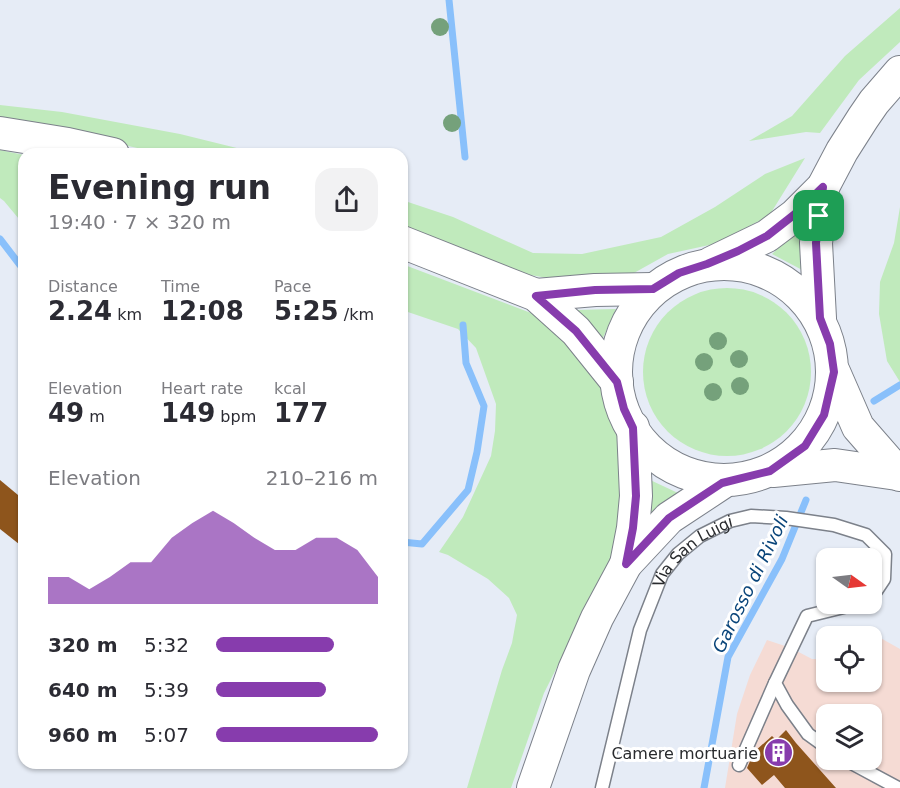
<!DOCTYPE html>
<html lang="en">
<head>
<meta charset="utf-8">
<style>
	:root { --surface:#fff; --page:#f2f2f3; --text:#2b2b33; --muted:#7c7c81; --accent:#873cad }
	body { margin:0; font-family:"DejaVu Sans",sans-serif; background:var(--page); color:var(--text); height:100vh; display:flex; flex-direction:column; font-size:22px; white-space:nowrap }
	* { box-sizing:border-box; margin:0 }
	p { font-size:20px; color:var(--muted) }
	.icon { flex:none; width:33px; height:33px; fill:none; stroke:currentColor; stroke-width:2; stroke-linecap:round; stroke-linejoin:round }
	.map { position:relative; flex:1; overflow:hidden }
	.details { position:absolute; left:18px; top:148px; width:390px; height:621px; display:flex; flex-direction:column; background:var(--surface); border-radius:18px; box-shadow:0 2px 4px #0004 }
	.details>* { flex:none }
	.needle { width:39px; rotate:104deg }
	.tools { position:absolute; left:816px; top:548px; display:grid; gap:12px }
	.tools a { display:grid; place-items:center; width:66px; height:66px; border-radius:12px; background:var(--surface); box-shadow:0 2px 4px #0004; font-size:30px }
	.pin { position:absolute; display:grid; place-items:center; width:51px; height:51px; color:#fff; margin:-26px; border-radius:12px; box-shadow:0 3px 9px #0006 }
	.round { display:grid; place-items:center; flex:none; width:63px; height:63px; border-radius:18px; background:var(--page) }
	.head { display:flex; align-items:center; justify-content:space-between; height:102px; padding:0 30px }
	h1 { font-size:33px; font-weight:700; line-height:45px }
	.metrics { display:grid; grid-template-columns:repeat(3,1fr); gap:9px; height:102px; padding:6px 30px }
	.metrics div { display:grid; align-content:center }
	.metrics b { font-size:26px; font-weight:700 }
	.metrics small { font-size:16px; font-weight:400 }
	.metrics p { font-size:16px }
	.chart { height:168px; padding:12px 30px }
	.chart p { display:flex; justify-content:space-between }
	.chart svg { width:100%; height:108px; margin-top:6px; fill:var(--accent); opacity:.7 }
	ul { padding:0 30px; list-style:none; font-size:20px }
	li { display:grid; grid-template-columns:96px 72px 1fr; align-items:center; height:45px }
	li i { height:15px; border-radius:8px; background:var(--accent) }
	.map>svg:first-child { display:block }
</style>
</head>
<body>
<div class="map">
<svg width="900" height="788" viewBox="0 0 900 788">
	<rect width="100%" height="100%" fill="#e6ecf6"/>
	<path fill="#f5dbd4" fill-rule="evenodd" d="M846,632l31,4 23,13v139h-175l12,-74 13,-39 17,-35 24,8 21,11h14v22h46v-45h-29zM826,714h46v45h-46z"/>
	<g fill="#c0eabc">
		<polygon points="900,8 900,42 859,80 820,133 806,132 749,141 792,116 845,56"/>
		<polygon points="0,105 62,112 180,134 261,154 164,154 44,127 0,121"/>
		<polygon points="0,150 24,155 24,225 4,201 0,198"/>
		<polygon points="805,158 769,216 714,244 668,254 625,278 574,283 509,271 402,228 402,200 453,217 533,253 582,254 661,237 715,207 765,174"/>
		<polygon points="900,207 900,382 887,361 879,314 880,282 894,243"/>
		<polygon points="807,222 806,272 772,254"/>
		<polygon points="402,264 539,316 564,328 601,379 603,394 621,446 626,470 616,550 544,693 511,788 467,788 502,670 512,643 517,615 509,598 488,579 448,555 439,552 463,517 491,456 495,431 496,404 476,348 458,329 402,310"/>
		<circle cx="727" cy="372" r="84"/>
		<polygon points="616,309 602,340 575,310"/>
		<polygon points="648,479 678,493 645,521"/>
	</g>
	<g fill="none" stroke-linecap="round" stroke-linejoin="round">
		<g stroke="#89c0fb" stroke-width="7">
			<polyline points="449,0 465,157"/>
			<polyline points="0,239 20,265"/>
			<polyline points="874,401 900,385"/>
			<polyline points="402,542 422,544 468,490 477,452 484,406 466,363 463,325"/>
			<polyline points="704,788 728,657 782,559 806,500"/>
		</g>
	</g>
	<g fill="#8e551c">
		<polygon points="0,480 24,500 24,548 0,529"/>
		<polygon points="786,730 796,743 836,788 785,788 774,775 762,785 747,768 754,752 772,736 776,740"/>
	</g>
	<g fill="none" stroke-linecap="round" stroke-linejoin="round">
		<defs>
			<g id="service">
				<polyline points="826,747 808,734 787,705 775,683 807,616 860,603"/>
				<polyline points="844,759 898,788"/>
				<polyline points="739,765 775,683"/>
				<path id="s1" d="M602,788l38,-158 22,-56 16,-20 22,-18 30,-15 21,-5 35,2 48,7 32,10 19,19 -1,25 -12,18"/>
			</g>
			<g id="tertiary">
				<polyline points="0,133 68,144 113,154"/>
				<polyline points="402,242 536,295 576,331 617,382"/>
				<polyline points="711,263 767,236 795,215 823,187 842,151 863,118 874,102 900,72"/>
				<circle cx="724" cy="372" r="108"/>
				<polyline points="536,295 595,290 653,289"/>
				<polyline points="820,318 816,243 823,187"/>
				<polyline points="834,372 858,427 900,475"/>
				<polyline points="773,471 835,465 897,474"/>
				<polyline points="626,564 633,528 636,496 633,427"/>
				<polyline points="533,788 574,670 597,618 626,564 669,518 722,483"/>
			</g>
		</defs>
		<use href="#service" stroke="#7c818a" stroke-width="15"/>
		<use href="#tertiary" stroke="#7c818a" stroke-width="34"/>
		<use href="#service" stroke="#fff" stroke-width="12"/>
		<use href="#tertiary" stroke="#fff" stroke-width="32"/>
	</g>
	<g fill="#75a17b">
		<circle cx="440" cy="27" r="9"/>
		<circle cx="452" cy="123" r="9"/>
		<circle cx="718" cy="341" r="9"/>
		<circle cx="739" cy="359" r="9"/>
		<circle cx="704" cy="362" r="9"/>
		<circle cx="740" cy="386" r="9"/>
		<circle cx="713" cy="392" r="9"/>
	</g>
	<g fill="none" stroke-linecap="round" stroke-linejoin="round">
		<defs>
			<polygon id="route" points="823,187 816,243 820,318 830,344 834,372 824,415 805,446 770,471 722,483 669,518 626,564 633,528 636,496 633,428 624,409 617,382 576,331 536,296 595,290 653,289 679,273 707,264 738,251 767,236 795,214"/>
		</defs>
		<use href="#route" stroke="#fff" stroke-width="12"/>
		<use href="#route" stroke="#873cad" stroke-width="8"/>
	</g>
	<defs>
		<symbol id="building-disc" viewBox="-11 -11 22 22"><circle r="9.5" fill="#873cad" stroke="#fff"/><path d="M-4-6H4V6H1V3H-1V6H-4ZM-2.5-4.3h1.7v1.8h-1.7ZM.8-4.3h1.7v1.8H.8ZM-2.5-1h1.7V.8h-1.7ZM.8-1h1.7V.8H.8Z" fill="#fff"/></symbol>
	</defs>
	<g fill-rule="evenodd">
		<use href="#building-disc" x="762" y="736" width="33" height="33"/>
	</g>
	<g text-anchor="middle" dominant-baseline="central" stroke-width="6" stroke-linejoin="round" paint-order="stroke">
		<g font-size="16" fill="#292b2e" stroke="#fff">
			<text stroke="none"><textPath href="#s1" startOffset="261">Via San Luigi</textPath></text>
		</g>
		<g font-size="16" fill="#292b2e" stroke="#fff" text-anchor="end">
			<text x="758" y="753">Camere mortuarie</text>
		</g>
		<g font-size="18" font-style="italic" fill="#0a457a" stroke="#fff">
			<text transform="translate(750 584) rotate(-64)">Garosso di Rivoli</text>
		</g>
	</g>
</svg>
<div class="tools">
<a><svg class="needle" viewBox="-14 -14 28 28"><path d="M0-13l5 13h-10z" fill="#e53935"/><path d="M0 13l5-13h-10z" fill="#7c7c81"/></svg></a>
<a><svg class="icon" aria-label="locate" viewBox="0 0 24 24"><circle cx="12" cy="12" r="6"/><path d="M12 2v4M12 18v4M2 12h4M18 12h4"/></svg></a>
<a><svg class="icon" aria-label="layers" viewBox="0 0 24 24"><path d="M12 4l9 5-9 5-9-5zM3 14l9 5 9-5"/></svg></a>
</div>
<div class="pin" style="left:819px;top:216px;background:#1e9e55"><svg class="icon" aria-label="arrive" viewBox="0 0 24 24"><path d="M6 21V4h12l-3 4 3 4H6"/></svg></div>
<section class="details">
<div class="head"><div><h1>Evening run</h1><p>19:40 · 7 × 320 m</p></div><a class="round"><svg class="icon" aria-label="share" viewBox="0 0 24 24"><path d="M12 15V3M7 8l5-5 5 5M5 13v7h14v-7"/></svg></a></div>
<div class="metrics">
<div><p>Distance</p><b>2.24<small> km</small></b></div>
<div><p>Time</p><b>12:08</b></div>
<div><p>Pace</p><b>5:25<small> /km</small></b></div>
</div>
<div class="metrics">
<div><p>Elevation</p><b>49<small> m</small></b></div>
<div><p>Heart rate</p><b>149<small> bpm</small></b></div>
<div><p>kcal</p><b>177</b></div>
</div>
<div class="chart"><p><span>Elevation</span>210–216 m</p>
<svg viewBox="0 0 160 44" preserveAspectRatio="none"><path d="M0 44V33L10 33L20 38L30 33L40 27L50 27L60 17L70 11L80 6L90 11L100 17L110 22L120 22L130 17L140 17L150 22L160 33V44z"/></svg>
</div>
<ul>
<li><b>320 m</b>5:32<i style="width:73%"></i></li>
<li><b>640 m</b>5:39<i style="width:68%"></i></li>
<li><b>960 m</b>5:07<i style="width:100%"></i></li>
</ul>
</section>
</div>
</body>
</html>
